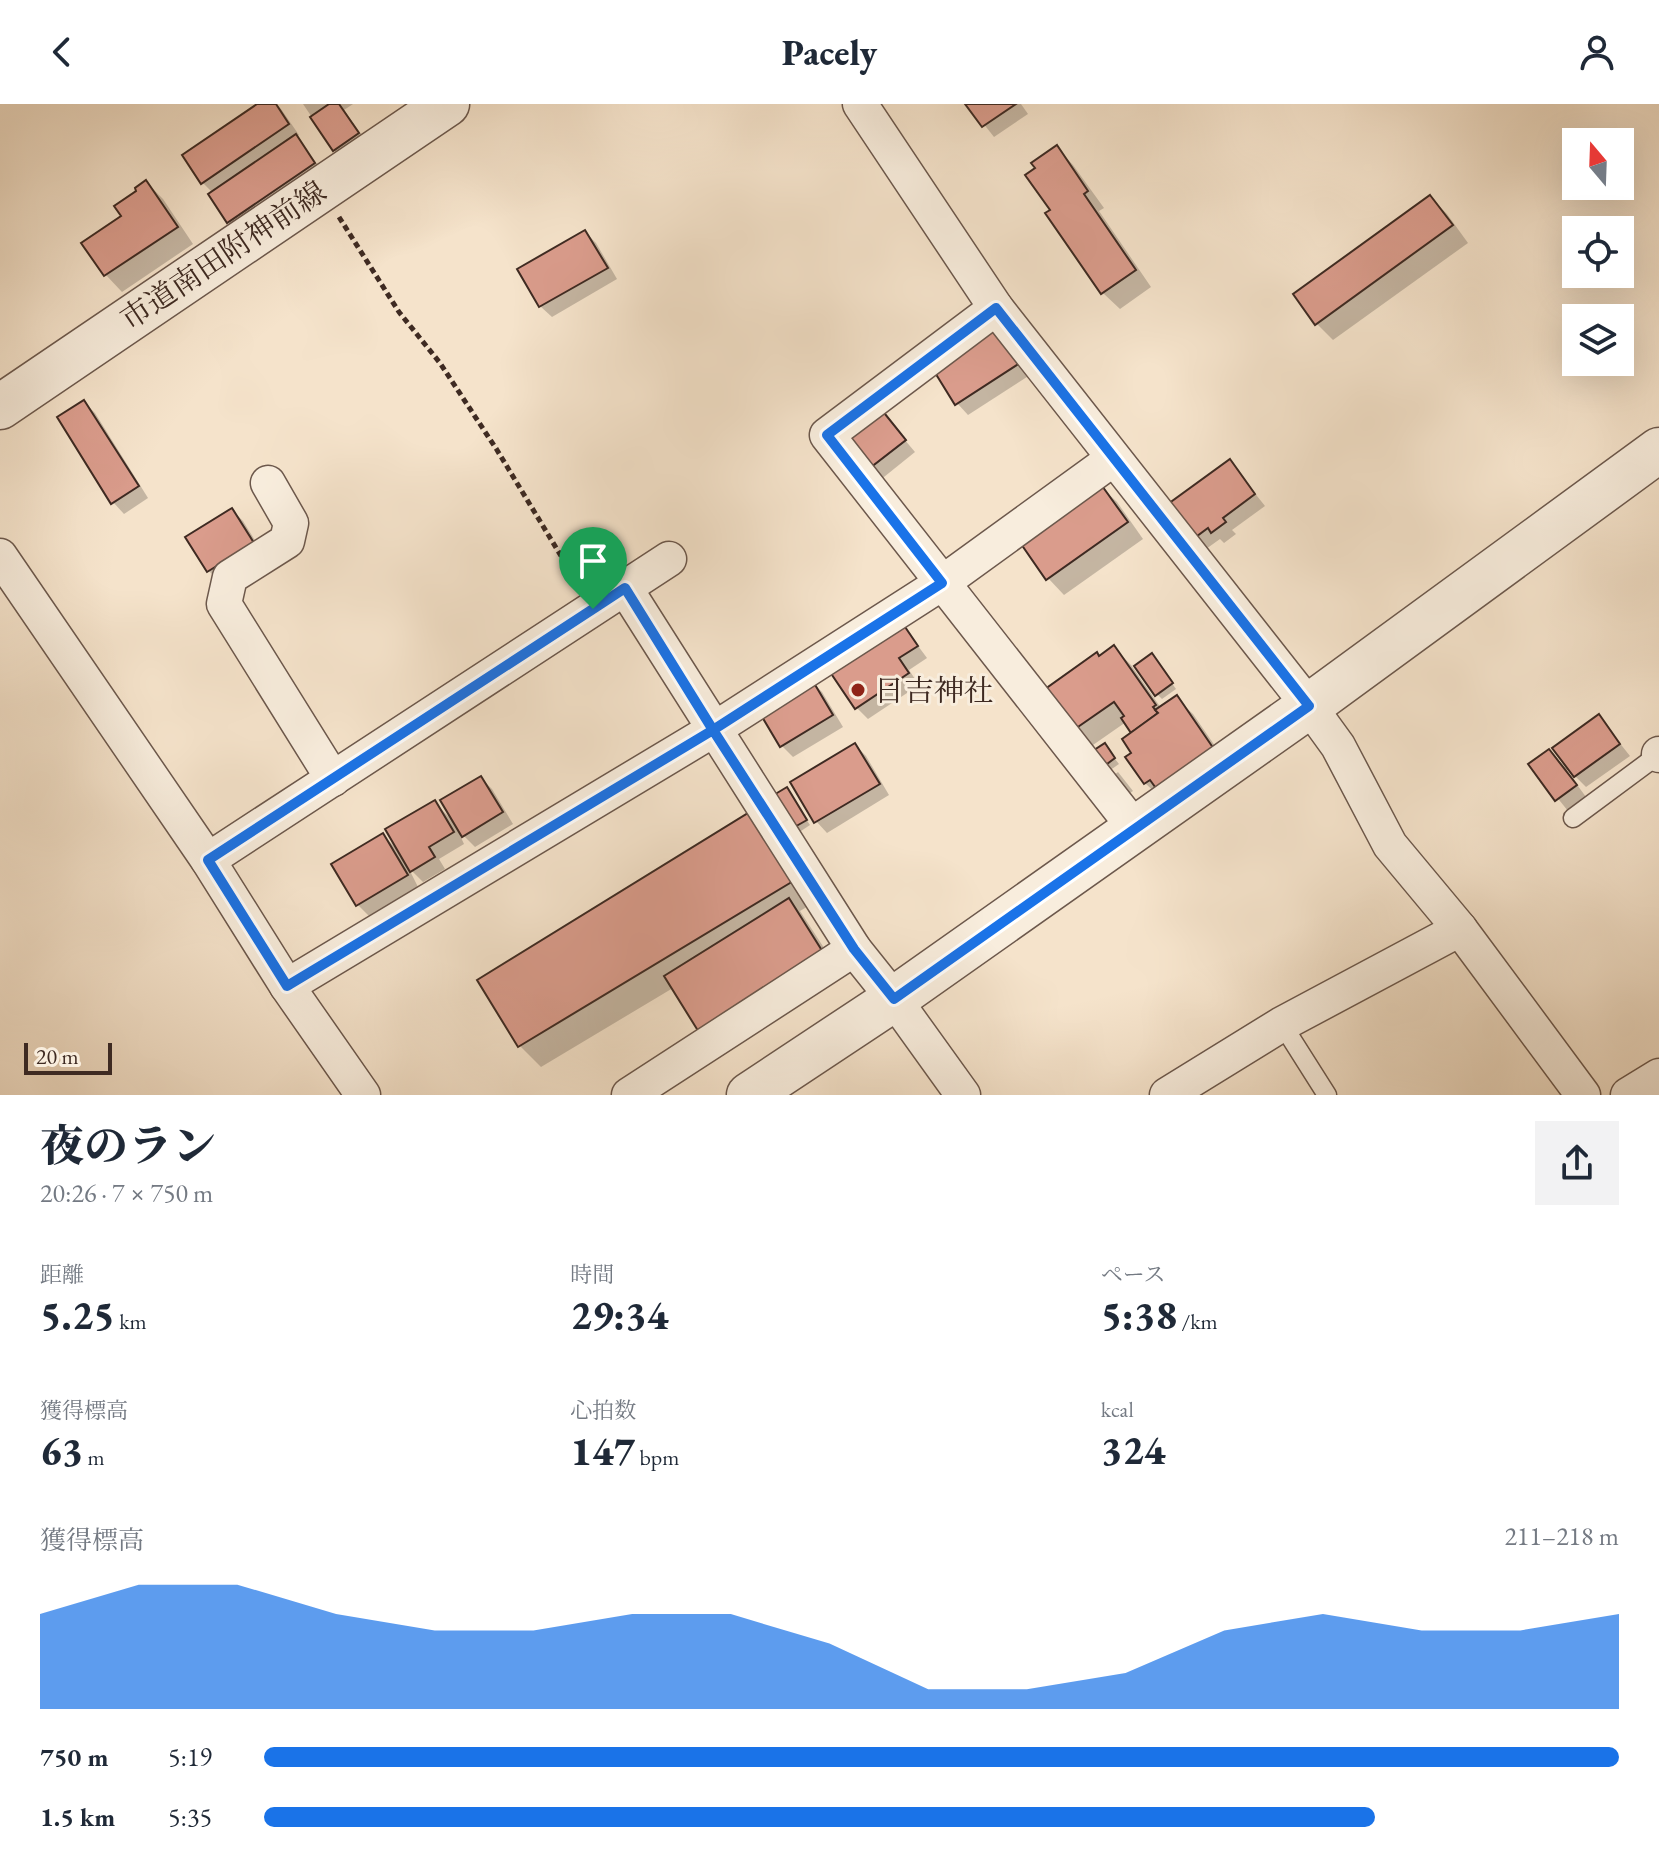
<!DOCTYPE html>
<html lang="ja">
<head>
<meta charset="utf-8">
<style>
	:root { --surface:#fff; --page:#f2f2f3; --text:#1f2937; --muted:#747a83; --accent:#1a73e8 }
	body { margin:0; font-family:"EB Garamond","Noto Serif JP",serif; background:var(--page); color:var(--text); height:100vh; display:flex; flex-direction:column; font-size:30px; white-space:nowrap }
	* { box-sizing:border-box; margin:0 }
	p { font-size:26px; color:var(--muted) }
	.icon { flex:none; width:44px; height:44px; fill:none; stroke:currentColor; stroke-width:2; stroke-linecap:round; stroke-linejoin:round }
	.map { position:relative; height:991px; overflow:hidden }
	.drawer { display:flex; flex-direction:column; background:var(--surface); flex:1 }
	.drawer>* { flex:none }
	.needle { width:52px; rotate:341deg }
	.tools { position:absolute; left:1562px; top:24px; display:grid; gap:16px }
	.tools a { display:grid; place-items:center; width:72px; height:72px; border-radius:0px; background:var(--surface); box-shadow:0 8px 32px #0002; font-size:40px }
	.scale { position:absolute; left:24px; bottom:20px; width:88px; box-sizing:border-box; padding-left:8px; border:4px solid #3e2a22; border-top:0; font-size:22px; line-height:28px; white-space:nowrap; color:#3e2a22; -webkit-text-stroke:6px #f8eddd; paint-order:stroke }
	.pin { position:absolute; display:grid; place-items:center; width:68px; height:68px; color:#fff; margin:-82px -34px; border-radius:50% 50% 50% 0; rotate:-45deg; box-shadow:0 0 8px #0007 }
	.pin .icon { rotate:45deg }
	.round { display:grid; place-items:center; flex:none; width:84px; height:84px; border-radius:0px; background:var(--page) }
	.headline { display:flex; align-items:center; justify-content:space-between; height:136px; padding:0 40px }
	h1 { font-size:44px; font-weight:800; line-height:60px }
	.figures { display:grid; grid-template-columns:repeat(3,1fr); gap:12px; height:136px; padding:8px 40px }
	.figures div { display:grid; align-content:center }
	.figures b { font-size:40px; font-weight:800 }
	.figures small { font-size:22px; font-weight:400 }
	.figures p { font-size:22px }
	.chart { height:224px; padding:16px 40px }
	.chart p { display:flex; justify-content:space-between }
	.chart svg { width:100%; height:144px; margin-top:8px; fill:var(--accent); opacity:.7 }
	ul { padding:0 40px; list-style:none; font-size:26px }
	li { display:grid; grid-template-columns:128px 96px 1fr; align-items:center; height:60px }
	li i { height:20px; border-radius:10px; background:var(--accent) }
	header { display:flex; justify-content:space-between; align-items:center; height:104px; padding:0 40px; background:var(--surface); font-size:36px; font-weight:800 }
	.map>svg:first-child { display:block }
</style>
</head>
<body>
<header><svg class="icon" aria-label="back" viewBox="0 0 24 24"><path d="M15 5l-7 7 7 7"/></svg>Pacely<svg class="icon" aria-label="person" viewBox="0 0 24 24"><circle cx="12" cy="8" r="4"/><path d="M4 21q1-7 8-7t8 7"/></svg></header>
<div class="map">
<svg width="1659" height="991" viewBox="0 0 1659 991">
	<rect width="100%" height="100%" fill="#f5e3cb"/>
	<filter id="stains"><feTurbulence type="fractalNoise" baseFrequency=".0025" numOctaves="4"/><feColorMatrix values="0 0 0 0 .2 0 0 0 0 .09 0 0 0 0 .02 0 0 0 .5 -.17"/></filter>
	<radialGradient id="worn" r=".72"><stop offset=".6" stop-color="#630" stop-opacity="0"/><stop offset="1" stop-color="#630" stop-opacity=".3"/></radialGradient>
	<g fill="#0003">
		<polygon points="260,0 276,0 281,5 299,31 296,33 325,70 240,129 229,117 213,89 202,78"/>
		<polygon points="303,0 353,0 344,6 369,41 345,57 334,46"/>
		<polygon points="968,0 1021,0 1028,10 994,33"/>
		<polygon points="1057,44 1073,61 1104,104 1099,107 1151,183 1120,205 1103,189 1053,106"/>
		<polygon points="146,78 163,95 193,140 122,188 106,171 84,139 124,112"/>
		<polygon points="1430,93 1447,110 1468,139 1333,236 1316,219"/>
		<polygon points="585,128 596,139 617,175 552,213 540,202"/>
		<polygon points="993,221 1030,271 968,311 957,299"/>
		<polygon points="84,298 95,309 148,394 124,410 113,398"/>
		<polygon points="877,303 915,348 879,377 868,366"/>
		<polygon points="1230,358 1265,402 1232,426 1236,430 1224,439 1220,435 1206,445 1171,401"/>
		<polygon points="1100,382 1117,398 1143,435 1064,491 1048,474"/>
		<polygon points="232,406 243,417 264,451 220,478 209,467"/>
		<polygon points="901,519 927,554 909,566 919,581 868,615 857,604"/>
		<polygon points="1114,544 1131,561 1161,604 1176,594 1193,610 1233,668 1162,695 1145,679 1134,649 1133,629 1126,618 1093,641 1086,634 1082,637 1065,620 1100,554"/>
		<polygon points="1156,557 1176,585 1162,595 1157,590"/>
		<polygon points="811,577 822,588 843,623 793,653 782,642"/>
		<polygon points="1599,613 1630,652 1586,683 1568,665 1567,667 1586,693 1568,707 1531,661 1549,647 1567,665"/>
		<polygon points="855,641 866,652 889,691 827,729 816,717"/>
		<polygon points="1104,641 1119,660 1106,669"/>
		<polygon points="1118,668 1133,687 1124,693 1110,674"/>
		<polygon points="481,674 492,685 513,720 475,743 457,725 464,740 439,755 445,765 423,778 408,763 418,783 369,812 358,801 334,761 383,731 398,746 434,698 452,716"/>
		<polygon points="786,685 810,721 798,729 793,724"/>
		<polygon points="752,709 815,798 800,807 841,870 673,884 541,963 520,942"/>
	</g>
	<g fill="#da9c8c" stroke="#3e2a22" stroke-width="2">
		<polygon points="257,0 276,0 289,20 201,80 182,51"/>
		<polygon points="329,0 339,0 359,29 333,47 310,13"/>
		<polygon points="965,0 1016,0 982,23"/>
		<polygon points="296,30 315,59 227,119 208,90"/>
		<polygon points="1057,41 1088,87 1084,90 1136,166 1101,190 1045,109 1050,106 1025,71 1035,64 1031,59"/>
		<polygon points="146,76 178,123 104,172 81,139 121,112 114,102 136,87 135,84"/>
		<polygon points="1430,91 1453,121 1315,221 1293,190"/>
		<polygon points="585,126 608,164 539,203 517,165"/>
		<polygon points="994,219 1020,259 955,301 934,267"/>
		<polygon points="84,296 139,382 111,400 57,313"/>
		<polygon points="877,300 906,336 866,367 838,331"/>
		<polygon points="1230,355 1255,390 1223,414 1226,418 1211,429 1208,424 1193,435 1168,400"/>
		<polygon points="1100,379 1128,418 1046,476 1019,437"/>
		<polygon points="232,404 254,439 207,468 185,433"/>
		<polygon points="901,517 918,542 899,554 909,569 855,605 828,565"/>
		<polygon points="1114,541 1156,601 1153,603 1158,609 1131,629 1121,614 1124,612 1114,598 1075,625 1041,588 1097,548 1099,552"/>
		<polygon points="1152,549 1173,579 1155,592 1134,562"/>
		<polygon points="811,574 833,611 780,643 758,606"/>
		<polygon points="1177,591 1218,651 1161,691 1150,676 1144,680 1125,653 1131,649 1122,635 1158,609 1155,606"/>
		<polygon points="1599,610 1620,640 1574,673 1552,644"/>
		<polygon points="855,639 880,680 814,719 790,678"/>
		<polygon points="1105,639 1115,654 1099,666 1088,650"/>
		<polygon points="1549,645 1577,681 1555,697 1528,660"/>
		<polygon points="481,672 503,708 462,733 440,696"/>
		<polygon points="787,683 807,716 791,725 772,692"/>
		<polygon points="435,696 454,728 429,743 435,753 410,768 385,725"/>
		<polygon points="753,706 795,776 518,943 477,876"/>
		<polygon points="383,729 408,771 356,802 331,760"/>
		<polygon points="789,794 826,853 700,930 664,872"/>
	</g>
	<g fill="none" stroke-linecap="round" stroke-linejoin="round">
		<defs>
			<g id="service">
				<polyline points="1573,714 1658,651"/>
				<polyline points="1282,920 1327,991"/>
			</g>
			<g id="minor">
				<polyline points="860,0 996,204 1309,602 1338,642 1390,741 1460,825 1583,991"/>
				<polyline points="996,204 827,331 1134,723"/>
				<polyline points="268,379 291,419 287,437 230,473 224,500 333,675"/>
				<polyline points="0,452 208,756 287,882 363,991"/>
				<polyline points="625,484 854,845 894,895 963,991"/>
				<polyline points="1659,650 1659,651"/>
				<polyline points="208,756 669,455"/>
				<polyline points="287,882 713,626 942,479 1113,355"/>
				<polyline points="629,991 854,845"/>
				<polyline points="1167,991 1282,920 1460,825"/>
				<polyline points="1628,991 1659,972"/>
			</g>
			<g id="tertiary">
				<polyline points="0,303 447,0"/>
				<polyline points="749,991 894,895 1309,602 1659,346"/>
			</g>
		</defs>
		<use href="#service" stroke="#6c584c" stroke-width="21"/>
		<use href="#minor" stroke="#6c584c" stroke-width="37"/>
		<use href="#tertiary" stroke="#6c584c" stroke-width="47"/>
		<polyline stroke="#3e2a22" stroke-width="5" stroke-dasharray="6 4" stroke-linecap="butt" points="339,113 399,208 440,259 497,346 578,480"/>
		<use href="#service" stroke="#f8eddd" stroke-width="18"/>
		<use href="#minor" stroke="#f8eddd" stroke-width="34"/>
		<use href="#tertiary" stroke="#f8eddd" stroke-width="44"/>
	</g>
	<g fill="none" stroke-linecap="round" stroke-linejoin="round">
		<defs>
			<polyline id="route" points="593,505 208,756 287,882 713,626 854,845 894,895 1309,602 996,204 827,331 942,479 713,626 625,484 593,505"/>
		</defs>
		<use href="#route" stroke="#fff" stroke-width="16"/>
		<use href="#route" stroke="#1a73e8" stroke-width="10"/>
	</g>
	<circle fill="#8f2418" stroke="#f8eddd" stroke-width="3" cx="858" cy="586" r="8"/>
	<g text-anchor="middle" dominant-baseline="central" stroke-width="6" stroke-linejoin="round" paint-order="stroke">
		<g font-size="30" fill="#3e2a22" stroke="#f8eddd">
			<text transform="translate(223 151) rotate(-34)">市道南田附神前線</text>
		</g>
		<g font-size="30" fill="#3e2a22" stroke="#f8eddd" text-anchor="start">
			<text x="874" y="586">日吉神社</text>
		</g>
	</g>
	<rect width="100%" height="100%" filter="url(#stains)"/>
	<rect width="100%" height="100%" fill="url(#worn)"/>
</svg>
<div class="tools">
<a><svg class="needle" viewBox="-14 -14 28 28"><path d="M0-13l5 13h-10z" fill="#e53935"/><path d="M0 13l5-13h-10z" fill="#747a83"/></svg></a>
<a><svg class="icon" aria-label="locate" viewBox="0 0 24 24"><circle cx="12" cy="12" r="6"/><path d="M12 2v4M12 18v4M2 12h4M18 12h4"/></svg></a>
<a><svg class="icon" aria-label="layers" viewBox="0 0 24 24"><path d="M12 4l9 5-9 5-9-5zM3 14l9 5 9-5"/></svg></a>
</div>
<div class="scale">20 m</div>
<div class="pin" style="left:593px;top:505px;background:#1e9e55"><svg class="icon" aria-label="arrive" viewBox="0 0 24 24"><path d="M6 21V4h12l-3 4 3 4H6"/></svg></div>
</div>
<section class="drawer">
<div class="headline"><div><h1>夜のラン</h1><p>20:26 · 7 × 750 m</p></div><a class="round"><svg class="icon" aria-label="share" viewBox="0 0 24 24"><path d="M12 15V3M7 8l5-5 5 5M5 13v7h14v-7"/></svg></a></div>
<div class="figures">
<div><p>距離</p><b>5.25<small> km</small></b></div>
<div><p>時間</p><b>29:34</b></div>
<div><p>ペース</p><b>5:38<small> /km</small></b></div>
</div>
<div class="figures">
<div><p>獲得標高</p><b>63<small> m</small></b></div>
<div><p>心拍数</p><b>147<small> bpm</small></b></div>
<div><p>kcal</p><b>324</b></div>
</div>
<div class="chart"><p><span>獲得標高</span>211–218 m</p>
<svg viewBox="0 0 160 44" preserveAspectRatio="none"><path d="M0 44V15L10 6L20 6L30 15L40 20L50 20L60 15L70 15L80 24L90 38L100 38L110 33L120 20L130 15L140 20L150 20L160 15V44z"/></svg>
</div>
<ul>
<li><b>750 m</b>5:19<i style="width:100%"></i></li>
<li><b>1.5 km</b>5:35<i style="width:82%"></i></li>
</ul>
</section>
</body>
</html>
